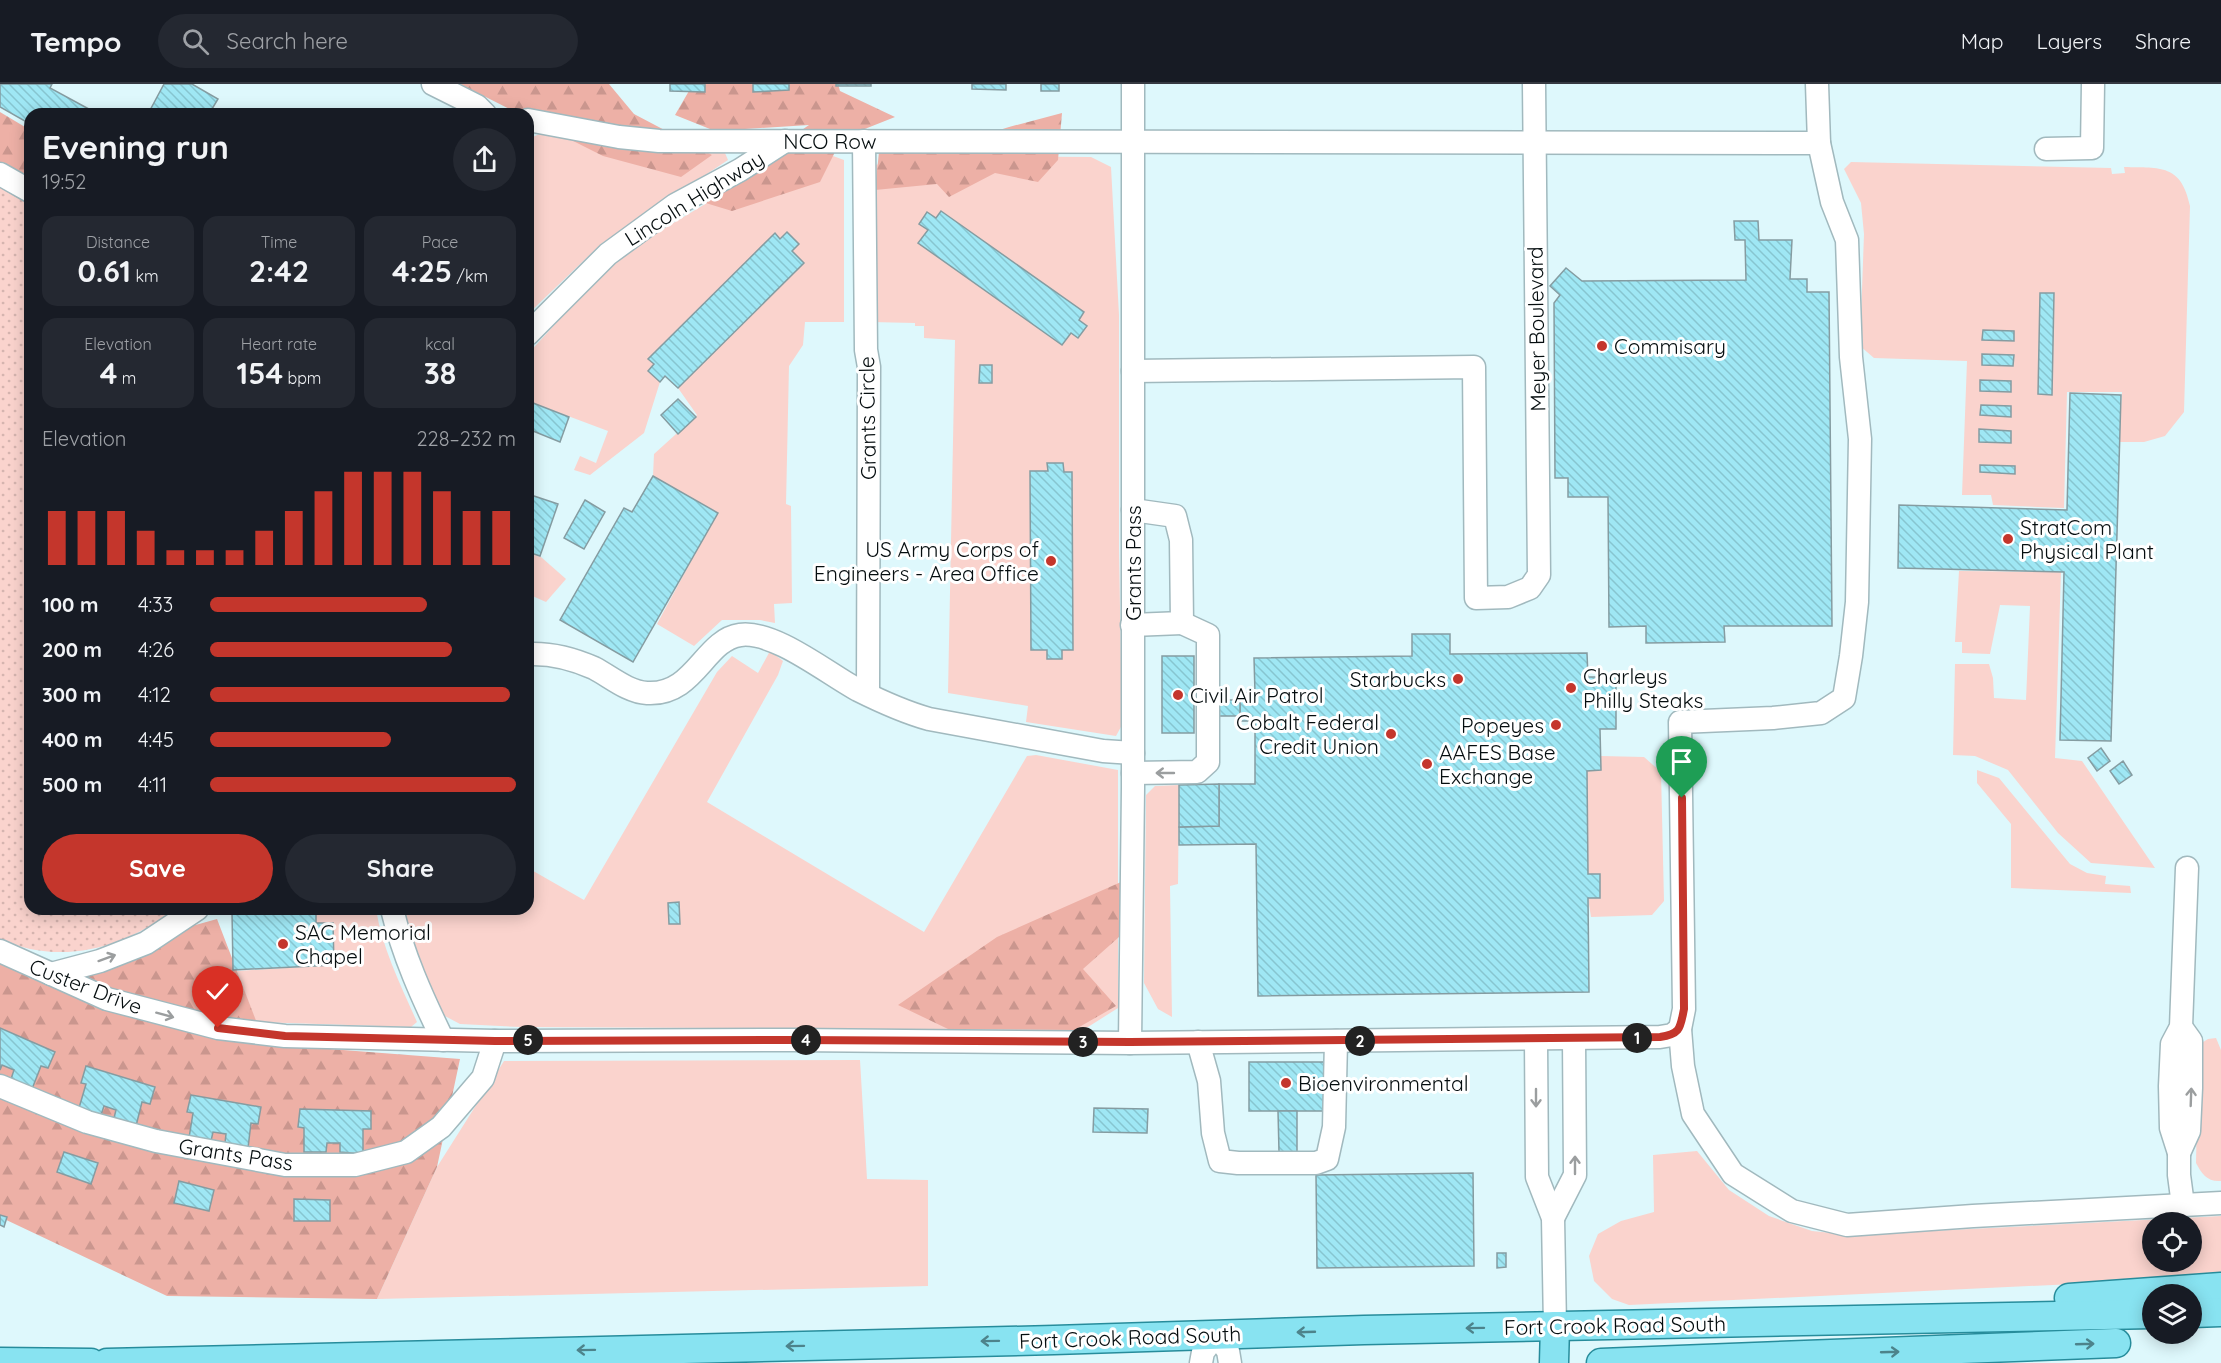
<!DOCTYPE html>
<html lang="en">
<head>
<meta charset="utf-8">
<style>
	:root { --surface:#171b24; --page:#242831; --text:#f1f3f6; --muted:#9ea1a6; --line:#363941; --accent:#c4362c }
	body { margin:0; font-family:Quicksand,sans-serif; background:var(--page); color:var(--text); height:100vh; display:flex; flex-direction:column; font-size:22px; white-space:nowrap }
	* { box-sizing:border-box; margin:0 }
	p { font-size:20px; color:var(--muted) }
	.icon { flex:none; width:33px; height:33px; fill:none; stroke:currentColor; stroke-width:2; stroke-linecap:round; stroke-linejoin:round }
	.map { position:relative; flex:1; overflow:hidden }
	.drawer { position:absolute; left:24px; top:24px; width:510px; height:807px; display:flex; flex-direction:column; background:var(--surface); border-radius:18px; box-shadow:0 3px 15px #0003 }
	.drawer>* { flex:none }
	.tools { position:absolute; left:2142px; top:1128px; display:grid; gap:12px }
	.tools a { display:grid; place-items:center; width:60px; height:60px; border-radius:50%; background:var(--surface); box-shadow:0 3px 15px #0003; font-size:30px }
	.pin { position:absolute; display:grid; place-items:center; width:51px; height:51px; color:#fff; margin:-62px -26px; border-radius:50% 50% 50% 0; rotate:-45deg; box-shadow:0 0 6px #0007 }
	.pin .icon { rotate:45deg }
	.km { position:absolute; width:30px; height:30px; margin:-15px; border-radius:50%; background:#222; color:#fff; font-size:16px; line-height:30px; text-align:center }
	.round { display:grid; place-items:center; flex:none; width:63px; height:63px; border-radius:32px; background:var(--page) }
	.headline { display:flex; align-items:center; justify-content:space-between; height:102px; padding:0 18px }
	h1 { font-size:33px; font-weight:700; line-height:45px }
	.figures { display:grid; grid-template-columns:repeat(3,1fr); gap:9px; height:102px; padding:6px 18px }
	.figures div { display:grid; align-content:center; border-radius:15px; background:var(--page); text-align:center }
	.figures b { font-size:30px; font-weight:700 }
	.figures small { font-size:16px; font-weight:400 }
	.figures p { font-size:16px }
	.chart { height:168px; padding:12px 18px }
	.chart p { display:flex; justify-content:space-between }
	.chart svg { width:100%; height:108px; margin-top:6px; stroke:var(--accent); stroke-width:6 }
	.button { display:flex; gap:12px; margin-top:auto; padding:12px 18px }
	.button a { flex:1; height:69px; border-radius:36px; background:var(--accent); color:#fff; font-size:24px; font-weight:700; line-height:69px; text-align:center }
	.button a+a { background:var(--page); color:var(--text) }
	ul { padding:0 18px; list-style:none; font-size:20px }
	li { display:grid; grid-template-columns:96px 72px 1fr; align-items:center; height:45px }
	li i { height:15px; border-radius:8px; background:var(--accent) }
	header { display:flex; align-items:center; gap:36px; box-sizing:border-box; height:84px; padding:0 30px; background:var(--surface); border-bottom:2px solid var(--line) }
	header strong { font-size:28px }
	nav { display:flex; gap:33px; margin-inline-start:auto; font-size:21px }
	.search { width:420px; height:54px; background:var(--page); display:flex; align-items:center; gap:15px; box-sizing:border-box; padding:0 21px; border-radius:33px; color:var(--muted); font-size:22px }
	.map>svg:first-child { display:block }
</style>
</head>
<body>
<header>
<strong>Tempo</strong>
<div class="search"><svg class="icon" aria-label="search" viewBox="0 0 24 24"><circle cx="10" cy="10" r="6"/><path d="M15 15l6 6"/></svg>Search here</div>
<nav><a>Map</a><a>Layers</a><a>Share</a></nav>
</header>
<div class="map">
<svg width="2221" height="1279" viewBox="0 0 2221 1279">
	<defs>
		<pattern id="forest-firs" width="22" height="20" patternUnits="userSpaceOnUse" patternTransform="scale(1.5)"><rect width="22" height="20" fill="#edb0a6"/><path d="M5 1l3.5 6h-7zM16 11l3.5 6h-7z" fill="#ca968e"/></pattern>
		<pattern id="park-dots" width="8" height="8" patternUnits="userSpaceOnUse" patternTransform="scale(1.5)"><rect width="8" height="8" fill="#fad3cd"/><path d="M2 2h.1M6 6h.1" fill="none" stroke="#d5b4af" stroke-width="1.8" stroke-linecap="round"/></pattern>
		<pattern id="building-back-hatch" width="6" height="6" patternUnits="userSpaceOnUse" patternTransform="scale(1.5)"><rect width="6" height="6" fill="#9fe7f4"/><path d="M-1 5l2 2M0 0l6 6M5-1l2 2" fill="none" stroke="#87c5d0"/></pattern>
	</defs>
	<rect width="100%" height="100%" fill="#def8fc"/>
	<g fill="#fad3cd" fill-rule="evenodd">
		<polygon points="542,49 650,67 725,69 728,76 601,160 528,230 528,55"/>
		<polygon points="833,72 844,76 844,238 805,238 803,261 789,282 786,420 791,422 792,519 774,520 775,539 760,536 722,536 694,562 657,540 717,429 653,392 654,370 697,331 678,304 804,179 792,167 799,160 788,149 780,155 775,150 649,275 654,280 648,287 660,298 644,349 590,391 574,386 580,372 596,379 608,347 528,317 528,270 595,196 638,160 722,110 795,76"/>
		<polygon points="930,72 1091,73 1111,83 1119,231 1119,465 1122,641 1116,652 1026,638 1028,622 948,609 955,256 924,254 924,242 915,242 915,239 871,238 872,82 887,78"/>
		<path d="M1851,78l260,6 1,6 13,-1 -1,-6c37,1 57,-3 66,39l-6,206 -19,24 -21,6h-25l3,-50h-55l-3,116 -71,-3 -2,-10h-29l5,-134 -93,-3 -14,-12 4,-112 -3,-31 -17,-34z"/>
		<polygon points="528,469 541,473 566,495 546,518 528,510"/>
		<polygon points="1959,487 2061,488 2055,674 2082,677 2155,784 2091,779 2058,749 2008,686 1975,672 1953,671 1955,580 1989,580 1993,594 1994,614 2026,616 2030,522 2000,521 1990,570 1962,569 1962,558 1955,558"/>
		<polygon points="770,567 783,577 778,591 707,718 924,848 1027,672 1036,671 1118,686 1118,924 1088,943 1074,946 520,943 460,940 443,931 425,896 401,825 528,825 528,784 584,816 717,588 732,572 758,589"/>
		<polygon points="1601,672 1644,673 1661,688 1664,817 1652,831 1591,833 1588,814 1600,813 1600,791 1588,790 1587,687 1601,686"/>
		<polygon points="1977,686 1999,694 2070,780 2087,789 2106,792 2105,800 2130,802 2131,809 2011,804 2011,740 1977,699"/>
		<polygon points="1179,701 1178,800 1170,802 1172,933 1158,925 1144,899 1146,711 1155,702"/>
		<path d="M316,825h60c6,39 25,77 41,113l-6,5 -155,-5 -19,-51 97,-6 -1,-42h-17z"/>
		<path d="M2216,954l5,12v131c-14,1 -19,-7 -25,-18l2,-109 2,-10 8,-5z"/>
		<polygon points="860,976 867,1095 928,1096 928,1202 377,1215 437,1083 504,977"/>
		<path d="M1697,1067l32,39 40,26 43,15 40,4 369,-19v61l-592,28 -17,-6 -18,-18 -5,-25 9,-22 23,-13 33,-9 -1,-57zM2152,1138h40v40h-40z"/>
	</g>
	<g fill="url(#forest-firs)">
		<polygon points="460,0 609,0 634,30 712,71 681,93 603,72"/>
		<polygon points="693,0 838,0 840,7 895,33 842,54 820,98 732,127 699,117 809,41 715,47 675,31"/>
		<polygon points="0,28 30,46 30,220 0,206"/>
		<polygon points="1062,29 1058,76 1038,98 995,89 949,113 937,100 875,106 879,68 945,63 1009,43"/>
		<polygon points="1121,798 1119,853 1083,885 1116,922 1074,946 948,945 898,921 997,853"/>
		<polygon points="217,835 265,960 460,975 437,1083 377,1215 167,1212 0,1133 0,857 56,880"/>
	</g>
	<path fill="url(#park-dots)" d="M0,104l30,17v704h144c-49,40 -115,57 -174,30z"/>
	<g fill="url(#building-back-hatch)" stroke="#859ca1" stroke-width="1.5">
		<polygon points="0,0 52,0 50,4 98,30 30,30 30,40 0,23"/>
		<polygon points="164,0 192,0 218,15 209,30 148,30"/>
		<polygon points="670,0 705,0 705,8 670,7"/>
		<polygon points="753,0 789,0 789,6 753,8"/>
		<rect x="836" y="0" width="35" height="2"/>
		<polygon points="972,0 1006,0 1006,6 972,5"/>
		<rect x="1041" y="0" width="18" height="7"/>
		<polygon points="941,127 1084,228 1079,236 1087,242 1078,254 1071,249 1062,261 918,159 928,146 919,140 927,128 936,134"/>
		<polygon points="1734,137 1758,137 1759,156 1792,156 1790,195 1807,195 1807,208 1829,208 1832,542 1724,542 1725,558 1646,559 1646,542 1609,543 1608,413 1568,413 1568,394 1555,394 1554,219 1560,211 1550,202 1566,184 1582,197 1746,196 1745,156 1735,156"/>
		<polygon points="787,148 799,160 792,167 804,179 678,304 665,292 660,298 648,287 654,280 648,275 775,149 780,155"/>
		<polygon points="2040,209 2054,209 2052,311 2038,310"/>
		<polygon points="1983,246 2014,247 2014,257 1982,256"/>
		<polygon points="1982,270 2014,271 2013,282 1982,281"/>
		<polygon points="980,281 992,281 992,299 979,299"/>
		<polygon points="1980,296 2011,297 2011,308 1980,307"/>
		<polygon points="2070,309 2121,311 2111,657 2060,656 2064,488 1898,484 1899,421 2067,426"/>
		<polygon points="678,315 696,333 678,350 661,331"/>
		<polygon points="528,317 569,333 560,358 528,345"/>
		<polygon points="1981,321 2011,322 2011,333 1980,331"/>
		<polygon points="1979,345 2011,347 2011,359 1979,358"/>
		<polygon points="1047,379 1063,379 1064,388 1072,388 1073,566 1062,566 1062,575 1047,575 1047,566 1031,566 1030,387 1048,387"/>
		<polygon points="1980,381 2015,382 2015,390 1980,388"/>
		<polygon points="653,392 718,429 633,578 560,536 624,424 632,428"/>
		<polygon points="528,410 558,420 540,472 528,468"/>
		<polygon points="585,416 605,428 584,465 564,454"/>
		<polygon points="1412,550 1450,550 1450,570 1587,569 1588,593 1616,593 1616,645 1600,645 1601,686 1587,687 1588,790 1600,790 1600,814 1588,814 1589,908 1258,912 1256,760 1179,761 1179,743 1219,742 1219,700 1255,700 1255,637 1240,637 1240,609 1255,609 1254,574 1412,572"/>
		<rect x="1162" y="572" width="32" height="77"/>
		<rect x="1214" y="616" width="26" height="16"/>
		<polygon points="2101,664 2110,677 2097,687 2088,674"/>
		<polygon points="2123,677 2132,691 2119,700 2110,687"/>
		<polygon points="1219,700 1219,742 1179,743 1179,701"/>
		<polygon points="679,818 680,840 669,840 668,819"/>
		<polygon points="294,825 316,825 316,839 333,839 334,881 233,886 232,828"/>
		<polygon points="0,944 55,968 48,984 41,982 32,1005 11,995 14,986 2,981 0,986"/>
		<rect x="1249" y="978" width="76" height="49"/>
		<polygon points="86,982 155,1003 150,1020 142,1018 136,1042 114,1034 116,1026 104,1022 101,1031 79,1024 86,1000 81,999"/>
		<polygon points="191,1011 261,1023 258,1040 251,1039 248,1064 225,1059 226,1050 213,1048 211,1057 189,1054 193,1029 187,1028"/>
		<polygon points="1094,1024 1148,1025 1147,1049 1093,1048"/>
		<polygon points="300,1025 371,1027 371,1045 363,1045 363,1070 340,1068 340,1059 327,1059 326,1068 304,1068 304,1044 298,1043"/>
		<polygon points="1278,1027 1297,1027 1297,1068 1279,1068"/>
		<polygon points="64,1068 98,1079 91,1100 57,1088"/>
		<polygon points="1473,1089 1474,1182 1317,1184 1316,1091"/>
		<polygon points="179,1097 214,1106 209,1127 174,1119"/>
		<polygon points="294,1115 330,1116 330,1137 294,1137"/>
		<polygon points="0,1131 7,1133 4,1143 0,1141"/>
		<polygon points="1497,1169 1506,1169 1506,1183 1497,1184"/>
	</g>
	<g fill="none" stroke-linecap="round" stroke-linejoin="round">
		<defs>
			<g id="minor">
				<polyline points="433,0 477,22 485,30"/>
				<polyline points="1817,0 1819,59 1832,118 1847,156 1851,273 1860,355 1857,518 1851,572 1844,614 1821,629 1773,634 1680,638 1684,925 1680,945 1683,982 1693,1030 1733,1090 1792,1127 1847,1141 1973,1132 2221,1119"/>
				<polyline points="528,36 619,53 659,57 1819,59"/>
				<polyline points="864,57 866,266 869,283 868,610"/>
				<polyline points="2046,65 2092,64 2093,0"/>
				<polyline points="0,90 30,107"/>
				<polyline points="528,250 608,170 675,121 740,86 785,57"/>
				<polyline points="1133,287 1474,283 1476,514 1508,513 1530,504 1539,491 1534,0"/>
				<polyline points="1132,541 1182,539 1181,456 1175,432 1133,426"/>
				<path d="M528,570c22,-1 46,5 66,14 17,9 34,24 53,25 48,3 57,-53 93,-58 34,-5 88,39 118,55 24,12 46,22 71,29l174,32 30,2"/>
				<polyline points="1133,689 1197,688 1208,678 1208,551 1182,539"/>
				<path d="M392,825c11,46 30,88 51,131"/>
				<polyline points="0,867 107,915 218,944 285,952 495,957 794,956 1130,959 1660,953 1672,951 1680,945"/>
				<polyline points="51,890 100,877 146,859 197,825"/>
				<polyline points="1536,956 1537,1093 1553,1134 1555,1242"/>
				<polyline points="1198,958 1209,997 1213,1049 1220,1077 1238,1079 1316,1079 1327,1075 1334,1043 1336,957"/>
				<polyline points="1130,959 1133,704 1133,0"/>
				<polyline points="0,1002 87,1038 156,1057 285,1081 355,1081 406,1068 441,1043 483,994 495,957"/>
				<polyline points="2179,1069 2189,1047 2191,1004 2191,957 2181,943"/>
				<polyline points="2183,1121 2179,1091 2179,1069 2171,1044 2170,1002 2172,960 2181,943 2187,784"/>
				<polyline points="1553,1134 1575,1091 1574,955"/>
				<polyline points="1201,1279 1203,1268 1216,1251 1228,1267 1230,1279"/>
			</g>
			<g id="major">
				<polyline points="2069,1214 2221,1203"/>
				<polyline points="2192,1229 2221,1228"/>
				<polyline points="0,1278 91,1279"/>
				<polyline points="107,1279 1054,1256 1364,1246 2152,1230"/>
				<polyline points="1554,1279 1555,1242"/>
				<polyline points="1601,1279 2116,1259"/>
			</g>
		</defs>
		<use href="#minor" stroke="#a1b9be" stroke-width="25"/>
		<use href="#major" stroke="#278c9b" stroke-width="31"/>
		<use href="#minor" stroke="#fff" stroke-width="22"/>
		<use href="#major" stroke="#88e3f1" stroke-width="28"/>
	</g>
	<defs><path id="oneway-shaft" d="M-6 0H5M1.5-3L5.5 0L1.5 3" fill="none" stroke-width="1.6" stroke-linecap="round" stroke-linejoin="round" transform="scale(1.5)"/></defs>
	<g stroke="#9b9e9f">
		<use href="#oneway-shaft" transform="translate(1165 689) rotate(180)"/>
		<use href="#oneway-shaft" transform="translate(107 874) rotate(-20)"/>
		<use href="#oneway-shaft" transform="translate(165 931) rotate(15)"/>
		<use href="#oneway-shaft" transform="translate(2191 1013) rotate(-88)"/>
		<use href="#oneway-shaft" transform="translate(1536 1014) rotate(90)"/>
		<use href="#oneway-shaft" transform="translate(1575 1081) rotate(-90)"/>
	</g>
	<g stroke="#4d838b">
		<use href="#oneway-shaft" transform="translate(1475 1244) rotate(179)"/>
		<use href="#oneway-shaft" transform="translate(1306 1248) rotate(178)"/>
		<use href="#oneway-shaft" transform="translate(990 1257) rotate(179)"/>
		<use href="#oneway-shaft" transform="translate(2085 1260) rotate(-2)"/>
		<use href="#oneway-shaft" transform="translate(795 1262) rotate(179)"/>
		<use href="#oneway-shaft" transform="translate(586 1266) rotate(179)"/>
		<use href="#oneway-shaft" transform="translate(1890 1268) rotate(-2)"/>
	</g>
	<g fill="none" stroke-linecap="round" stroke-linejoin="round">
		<defs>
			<path id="route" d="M218,944l67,8 210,5 299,-1 336,2 530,-5c21,-3 20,-9 24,-28l-2,-211"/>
		</defs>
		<use href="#route" stroke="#fff" stroke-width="12"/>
		<use href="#route" stroke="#c4362c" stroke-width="8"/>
	</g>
	<g fill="#c4362c" stroke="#fff" stroke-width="2">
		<circle cx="1602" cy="262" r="6"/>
		<circle cx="2008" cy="455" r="6"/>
		<circle cx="1051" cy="477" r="6"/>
		<circle cx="1458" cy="595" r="6"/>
		<circle cx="1571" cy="604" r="6"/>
		<circle cx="1178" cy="611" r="6"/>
		<circle cx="1556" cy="641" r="6"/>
		<circle cx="1391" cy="650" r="6"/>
		<circle cx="1427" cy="680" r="6"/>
		<circle cx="283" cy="860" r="6"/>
		<circle cx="1286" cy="999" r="6"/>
	</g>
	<g text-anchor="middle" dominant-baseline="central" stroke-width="6" stroke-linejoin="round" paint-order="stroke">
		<g font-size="21" fill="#050d0f" stroke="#fff">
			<text x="830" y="57">NCO Row</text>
			<text transform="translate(694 114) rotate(-32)">Lincoln Highway</text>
			<text transform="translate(1536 245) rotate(-91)">Meyer Boulevard</text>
			<text transform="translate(867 334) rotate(-91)">Grants Circle</text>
			<text transform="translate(1133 479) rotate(-90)">Grants Pass</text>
			<text transform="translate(86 902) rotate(21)">Custer Drive</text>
			<text transform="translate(236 1070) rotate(9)">Grants Pass</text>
			<text transform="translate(1615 1241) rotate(-1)">Fort Crook Road South</text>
			<text transform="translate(1130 1253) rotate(-2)">Fort Crook Road South</text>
		</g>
		<g font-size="21" fill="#050d0f" stroke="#fff" text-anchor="start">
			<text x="1614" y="262">Commisary</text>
			<text x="2020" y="443">StratCom<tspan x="2020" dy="24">Physical Plant</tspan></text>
			<text x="1039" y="465" text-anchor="end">US Army Corps of<tspan x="1039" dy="24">Engineers - Area Office</tspan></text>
			<text x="1583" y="592">Charleys<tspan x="1583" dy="24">Philly Steaks</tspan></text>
			<text x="1446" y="595" text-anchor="end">Starbucks</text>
			<text x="1190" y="611">Civil Air Patrol</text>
			<text x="1379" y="638" text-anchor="end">Cobalt Federal<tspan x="1379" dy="24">Credit Union</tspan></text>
			<text x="1544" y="641" text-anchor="end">Popeyes</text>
			<text x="1439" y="668">AAFES Base<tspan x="1439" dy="24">Exchange</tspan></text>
			<text x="295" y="848">SAC Memorial<tspan x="295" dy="24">Chapel</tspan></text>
			<text x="1298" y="999">Bioenvironmental</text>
		</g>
	</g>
</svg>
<div class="tools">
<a><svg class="icon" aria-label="locate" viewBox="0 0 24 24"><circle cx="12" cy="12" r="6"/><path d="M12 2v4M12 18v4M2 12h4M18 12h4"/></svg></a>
<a><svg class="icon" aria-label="layers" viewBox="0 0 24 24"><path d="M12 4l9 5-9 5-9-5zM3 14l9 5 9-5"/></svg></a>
</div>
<div class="pin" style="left:1682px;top:714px;background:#1e9e55"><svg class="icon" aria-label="arrive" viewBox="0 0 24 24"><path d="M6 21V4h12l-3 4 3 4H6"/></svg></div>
<div class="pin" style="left:218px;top:944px;background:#d93025"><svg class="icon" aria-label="check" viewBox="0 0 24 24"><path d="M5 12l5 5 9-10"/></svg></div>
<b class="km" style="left:1637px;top:954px">1</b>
<b class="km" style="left:1360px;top:957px">2</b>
<b class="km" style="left:1083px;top:958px">3</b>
<b class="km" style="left:806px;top:956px">4</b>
<b class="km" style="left:528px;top:956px">5</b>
<section class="drawer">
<div class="headline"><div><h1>Evening run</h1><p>19:52</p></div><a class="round"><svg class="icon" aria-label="share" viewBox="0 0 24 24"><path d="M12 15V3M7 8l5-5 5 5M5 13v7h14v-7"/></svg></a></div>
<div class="figures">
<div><p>Distance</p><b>0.61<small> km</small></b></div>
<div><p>Time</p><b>2:42</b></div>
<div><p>Pace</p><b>4:25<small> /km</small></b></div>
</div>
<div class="figures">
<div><p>Elevation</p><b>4<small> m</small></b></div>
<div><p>Heart rate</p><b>154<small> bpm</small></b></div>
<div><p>kcal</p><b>38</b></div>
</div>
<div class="chart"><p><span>Elevation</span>228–232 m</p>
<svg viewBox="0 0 160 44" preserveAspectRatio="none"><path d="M5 44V22M15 44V22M25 44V22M35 44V30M45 44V38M55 44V38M65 44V38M75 44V30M85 44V22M95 44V14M105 44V6M115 44V6M125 44V6M135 44V14M145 44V22M155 44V22"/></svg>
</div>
<ul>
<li><b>100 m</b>4:33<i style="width:71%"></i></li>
<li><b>200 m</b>4:26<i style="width:79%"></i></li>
<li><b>300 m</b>4:12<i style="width:98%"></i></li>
<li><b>400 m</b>4:45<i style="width:59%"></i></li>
<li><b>500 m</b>4:11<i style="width:100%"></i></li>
</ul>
<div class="button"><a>Save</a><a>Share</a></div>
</section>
</div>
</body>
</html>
